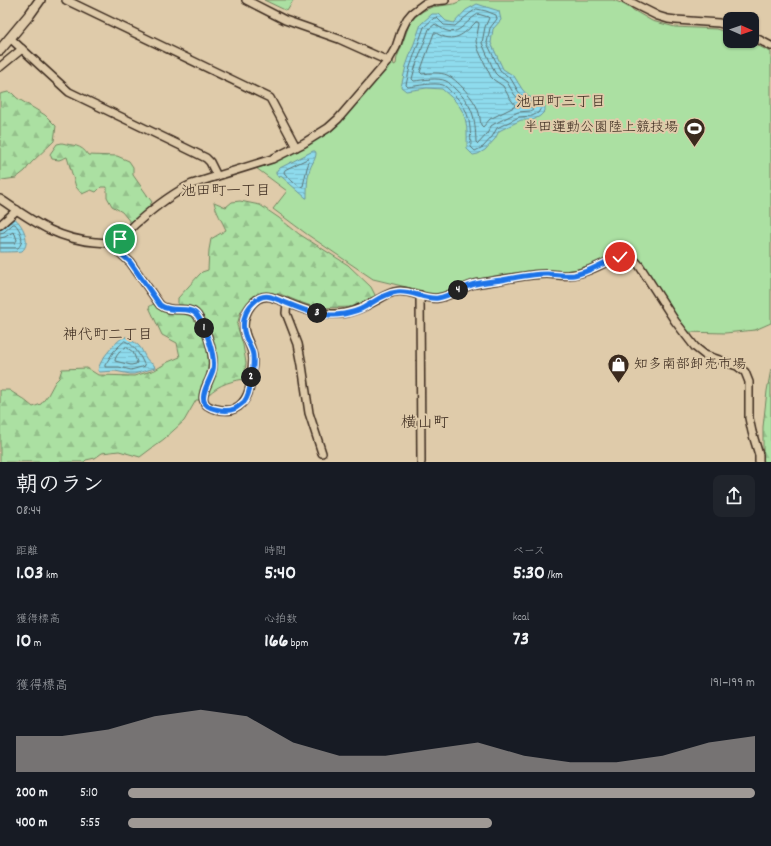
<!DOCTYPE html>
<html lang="ja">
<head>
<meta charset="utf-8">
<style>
	:root { --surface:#171b24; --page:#20242c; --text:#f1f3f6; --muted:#9ea1a6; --accent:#9f9995 }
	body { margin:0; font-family:Dekko,"Klee One",sans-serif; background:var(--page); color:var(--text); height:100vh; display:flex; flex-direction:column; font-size:15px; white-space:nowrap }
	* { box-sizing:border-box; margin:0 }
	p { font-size:13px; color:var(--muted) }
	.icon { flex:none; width:22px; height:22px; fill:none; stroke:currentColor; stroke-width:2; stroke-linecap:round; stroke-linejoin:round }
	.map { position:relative; height:462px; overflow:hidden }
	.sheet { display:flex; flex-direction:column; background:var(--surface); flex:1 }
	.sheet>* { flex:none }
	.needle { width:26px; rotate:92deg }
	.tools { position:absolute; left:723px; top:12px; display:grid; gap:8px }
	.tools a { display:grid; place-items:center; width:36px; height:36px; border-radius:8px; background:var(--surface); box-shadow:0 1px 3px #0004; font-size:20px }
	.pin { position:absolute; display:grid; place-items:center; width:34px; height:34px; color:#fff; margin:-17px; border:2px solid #fff; border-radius:50%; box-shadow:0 1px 4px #0007 }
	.km { position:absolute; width:20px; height:20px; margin:-10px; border-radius:50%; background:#222; color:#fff; font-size:11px; line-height:20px; text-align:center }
	.round { display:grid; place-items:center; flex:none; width:42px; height:42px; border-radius:8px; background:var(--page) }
	.summary { display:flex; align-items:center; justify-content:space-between; height:68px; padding:0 16px }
	h1 { font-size:22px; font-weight:800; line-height:30px }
	.figures { display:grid; grid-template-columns:repeat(3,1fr); gap:6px; height:68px; padding:4px 16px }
	.figures div { display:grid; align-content:center }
	.figures b { font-size:20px; font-weight:800 }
	.figures small { font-size:11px; font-weight:400 }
	.figures p { font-size:11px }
	.chart { height:112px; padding:8px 16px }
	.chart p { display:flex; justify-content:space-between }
	.chart svg { width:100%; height:72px; margin-top:4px; fill:var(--accent); opacity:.7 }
	ul { padding:0 16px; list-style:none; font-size:13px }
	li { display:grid; grid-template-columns:64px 48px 1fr; align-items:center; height:30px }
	li i { height:10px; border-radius:5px; background:var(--accent) }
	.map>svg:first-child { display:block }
</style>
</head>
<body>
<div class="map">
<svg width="771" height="462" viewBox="0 0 771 462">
	<defs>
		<pattern id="forest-firs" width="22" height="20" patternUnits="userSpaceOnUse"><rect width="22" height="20" fill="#abe0a2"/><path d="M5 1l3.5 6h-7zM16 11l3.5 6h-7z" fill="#94c08b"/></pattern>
		<pattern id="water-rules" width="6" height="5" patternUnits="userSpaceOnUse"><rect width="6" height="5" fill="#8edbed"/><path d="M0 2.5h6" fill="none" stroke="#7bbccb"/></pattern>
	</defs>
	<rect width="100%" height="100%" fill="#dfcbaa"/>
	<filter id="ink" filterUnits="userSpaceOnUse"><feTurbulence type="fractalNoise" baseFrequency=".025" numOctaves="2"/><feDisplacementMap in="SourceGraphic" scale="8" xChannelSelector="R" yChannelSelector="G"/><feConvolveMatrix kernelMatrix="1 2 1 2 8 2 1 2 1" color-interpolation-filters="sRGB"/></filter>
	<g filter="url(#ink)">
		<g fill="url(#forest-firs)" stroke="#738560">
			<polygon points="8,92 12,93 17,98 45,115 56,126 54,141 31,163 25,171 16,178 2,180 0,182 0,94"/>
			<path d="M62,143c11,3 19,1 26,12l29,1 12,5 4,6v8l19,27 -3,4v3l-18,14 -9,-11 -10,-6 -5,-9v-10h-6l-5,5 -5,-2 -9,4 -6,-7 -9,-30 -8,3 -7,-1 -2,-5 7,-10z"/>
			<path d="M240,201l20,4 19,13 20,16 49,31 23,22 5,10 -22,10 -37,1 -20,-7 -17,-7 -11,-1 -15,4 -7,6 -6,8 -4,14 6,20 3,18 -2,16c-18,3 -28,7 -41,21h-7l-1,2 -11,19 -20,18 -24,18 -21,-6 -17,2 -7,5 -9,2 -2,2h-84v-72h9l14,9 10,8 8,-3 7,-9 7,-13 4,-4 3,-9 25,-1 11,7 36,1 21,-6 13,-8 12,-5 -3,-14 -15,-8 -13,-28 4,-3 10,6 12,2 3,-8v-6l21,-23 3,-3 6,-2 1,-20 2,-11 15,-9c-4,-9 -10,-18 -12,-28l12,5 6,-5z"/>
			<polygon points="771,369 771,462 763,462 763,427 767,391"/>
		</g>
		<g fill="#abe0a2" stroke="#738560">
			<polygon points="264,0 294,0 287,11"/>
			<polygon points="463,0 613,0 621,3 652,21 675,27 716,29 730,33 730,41 748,41 771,52 771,323 755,330 725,333 686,332 676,320 657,286 639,258 630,254 624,252 614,254 584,270 569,272 533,272 472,280 472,284 439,296 423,295 423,291 373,279 308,235 273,209 287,191 256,168 269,164 289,155 323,135 341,120 393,61 394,65 396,64 397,57 400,50 409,25 415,17 423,11 432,7 454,4"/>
		</g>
		<g fill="url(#water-rules)" stroke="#6d949a">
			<path d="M477,4l22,7 2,9 -8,9 -2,14 12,26 11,7 8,13 7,8 5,1 11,8v5l-5,5 -7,4h-12l-22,11 -4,8 -10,11 -7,4 -5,1 -6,-6c0,-11 1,-23 -3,-34 -4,-11 -14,-19 -22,-26l-15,-1 -21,3 -5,-4 5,-21 15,-42 11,-10h7l7,7 8,2 12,-13z"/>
			<path d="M313,151h2l1,2c0,6 -4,10 -6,16 -3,9 -3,19 -3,29h-1l-24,-21 -2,-1 -1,2 -3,-4v-2l2,-3z"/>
			<path d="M14,218c8,5 18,25 8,33 -2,1 -19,1 -22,1v-22z"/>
			<path d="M123,337h5c3,3 8,6 11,9 6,7 5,14 15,19l1,3 -21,6h-4l-15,-3 -15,1 -2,-1c1,-11 16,-27 25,-34z"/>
		</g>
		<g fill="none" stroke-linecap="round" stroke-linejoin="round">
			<g stroke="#5c7171" stroke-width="1">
				<path d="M477,9l9,2 10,4 1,4 -7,9 -3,15 13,27 11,9 7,12 8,9 7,2 5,3 3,3 -3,5 -6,3 -13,1 -22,11 -5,9 -9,10 -8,4 -4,-4c-1,-23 0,-37 -19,-54 -3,-3 -6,-7 -9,-8 -9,-3 -26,1 -35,2l-2,-2 4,-18 14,-40 10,-9h3l7,7 11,1 14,-12z"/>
				<path d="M478,14l10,3 1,1 -4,9 -3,16 13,30 3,3 9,6 7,12 8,9 3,2 6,2 2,2 -3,2 -12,1 -24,12 -3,2 -4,8 -9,10 -2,-2c-1,-24 -2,-36 -21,-53 -3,-3 -6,-7 -9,-8 -8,-4 -23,-1 -32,0l-2,-2 3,-11 14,-39 6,-5c23,18 26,0 43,-10z"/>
				<path d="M476,22h2l1,2 -3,17 2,8 13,28 3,3 9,6 6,11 6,8 -1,2 -24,12 -7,8 -2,-2c-1,-5 -1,-10 -3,-15 -3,-10 -21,-31 -31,-35 -7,-3 -17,-2 -25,-1l-2,-2 14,-39h2c18,11 27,2 40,-11z"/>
				<polygon points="308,159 309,162 307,168 303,186 300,187 285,174 284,172 285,170"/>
				<path d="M0,233l4,-1 9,-8h2c6,7 10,17 3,24h-18"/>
				<polyline points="0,238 5,237 13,232 15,234 17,240 15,243 0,243"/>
				<path d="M125,341c9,4 11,9 16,17 1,3 3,5 4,8l-14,4 -12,-3h-14v-2l9,-14z"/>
				<path d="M126,347l7,5 4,10 -1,2 -5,1 -16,-4c0,-5 6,-11 11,-14z"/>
			</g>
			<defs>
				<g id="minor">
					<polyline points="66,0 270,98 296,147"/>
					<polyline points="246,0 285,20 339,39 388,61"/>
					<polyline points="626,0 658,16 668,19 676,20 719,23 730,26"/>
					<polyline points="752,36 771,46"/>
					<polyline points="10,38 69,92 171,141 206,158 210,162 217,176"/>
					<polyline points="0,67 22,49"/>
					<path d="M0,199c32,21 55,40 95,43 9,1 17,2 24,-3 8,-5 13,-13 20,-18 16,-14 34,-28 53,-37l80,-25 32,-16 24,-15 10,-9 50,-58 8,-14 6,-18 5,-10 5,-6 12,-9 9,-3 12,-1"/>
					<polyline points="0,225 17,210"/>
					<path d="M109,243l21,19 30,43c11,9 29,0 37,10 10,14 20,44 14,60 -2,7 -10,19 -7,26 2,8 20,10 27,9 3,-1 5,-2 8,-4 11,-9 12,-23 13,-36 1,-6 2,-12 0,-18 -2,-9 -8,-16 -8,-26 0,-14 11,-33 27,-29 22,7 39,18 64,17 15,0 27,-6 40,-13 6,-3 12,-7 19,-9 15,-4 29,8 44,6 14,-2 24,-11 37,-14 10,-2 20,-3 30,-5 14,-2 28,-5 42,-5 8,0 15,2 22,1 14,-1 27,-8 40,-14 4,-2 9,-4 14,-4 6,0 12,3 16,8l36,56 20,26 10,8 32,11 8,6 4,10v36l3,14 7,23v7"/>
					<polyline points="420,295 421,462"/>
					<polyline points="287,303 286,313 298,344 302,365 309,413 322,453"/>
				</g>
				<polyline id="major" points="0,50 30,14 40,0"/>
			</defs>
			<use href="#minor" stroke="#3b2a1e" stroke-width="10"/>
			<use href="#major" stroke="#3b2a1e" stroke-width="12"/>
			<use href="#minor" stroke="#dfcbaa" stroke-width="7"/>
			<use href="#major" stroke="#dfcbaa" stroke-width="9"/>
		</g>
	</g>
	<g fill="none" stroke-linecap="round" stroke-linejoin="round" filter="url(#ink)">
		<defs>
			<path id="route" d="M120,239l-6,3 -5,1 21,19 30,43c11,9 29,0 37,10 8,11 19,41 16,55 -2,8 -12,23 -9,31 2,9 23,11 30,8 3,-1 7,-5 10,-7 7,-8 10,-37 9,-47 -1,-8 -6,-13 -8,-20 -4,-12 0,-25 9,-33 5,-5 10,-7 17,-5 14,5 28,12 43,16 15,4 33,2 47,-4 12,-6 23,-16 36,-17 14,-2 28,8 41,6 13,-2 24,-11 37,-14 9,-2 18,-3 27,-4 15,-3 30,-6 45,-6 9,0 18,2 27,1 17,-3 30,-14 46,-18"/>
		</defs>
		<use href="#route" stroke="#fff" stroke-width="8"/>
		<use href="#route" stroke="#1a73e8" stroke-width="5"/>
	</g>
	<defs>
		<symbol id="stadium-pin" viewBox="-11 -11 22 30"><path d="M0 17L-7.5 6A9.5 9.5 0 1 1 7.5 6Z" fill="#3b2a1e" stroke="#dfcbaa"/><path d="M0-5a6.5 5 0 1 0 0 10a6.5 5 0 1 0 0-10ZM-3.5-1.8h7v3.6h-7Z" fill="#fff"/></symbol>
		<symbol id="shop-pin" viewBox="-11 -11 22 30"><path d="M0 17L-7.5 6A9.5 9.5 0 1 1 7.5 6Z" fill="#3b2a1e" stroke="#dfcbaa"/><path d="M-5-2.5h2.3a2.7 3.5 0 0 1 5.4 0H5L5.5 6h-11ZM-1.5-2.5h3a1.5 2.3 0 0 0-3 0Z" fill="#fff"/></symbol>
	</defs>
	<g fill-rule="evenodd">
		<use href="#stadium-pin" x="682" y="116" width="25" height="34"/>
		<use href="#shop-pin" x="606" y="352" width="25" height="34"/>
	</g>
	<g text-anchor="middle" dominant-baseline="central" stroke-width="4" stroke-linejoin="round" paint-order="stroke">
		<g font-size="14" fill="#3b2a1e" stroke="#dfcbaa" text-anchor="end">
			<text x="678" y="128">半田運動公園陸上競技場</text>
			<text x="634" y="365" text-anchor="start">知多南部卸売市場</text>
		</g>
		<g font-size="15" fill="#3b2a1e" stroke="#dfcbaa">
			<text x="561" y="103">池田町三丁目</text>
			<text x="226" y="192">池田町一丁目</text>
			<text x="108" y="336">神代町二丁目</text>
		</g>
		<g font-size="16" fill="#3b2a1e" stroke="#dfcbaa">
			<text x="425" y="423">横山町</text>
		</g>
	</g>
</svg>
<div class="tools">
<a><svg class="needle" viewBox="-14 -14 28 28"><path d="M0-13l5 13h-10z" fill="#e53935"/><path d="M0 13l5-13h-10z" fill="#9ea1a6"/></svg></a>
</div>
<div class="pin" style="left:120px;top:239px;background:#1e9e55"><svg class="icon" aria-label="arrive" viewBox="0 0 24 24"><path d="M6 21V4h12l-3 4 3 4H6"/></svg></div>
<div class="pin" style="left:620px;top:257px;background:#d93025"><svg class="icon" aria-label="check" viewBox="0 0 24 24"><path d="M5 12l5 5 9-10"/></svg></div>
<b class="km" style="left:204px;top:328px">1</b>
<b class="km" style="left:251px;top:377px">2</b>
<b class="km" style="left:317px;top:313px">3</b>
<b class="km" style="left:458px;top:290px">4</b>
</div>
<section class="sheet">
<div class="summary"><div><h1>朝のラン</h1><p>08:44</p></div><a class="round"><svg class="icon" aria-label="share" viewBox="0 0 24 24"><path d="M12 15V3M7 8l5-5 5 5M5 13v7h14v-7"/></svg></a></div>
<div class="figures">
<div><p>距離</p><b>1.03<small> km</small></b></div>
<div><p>時間</p><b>5:40</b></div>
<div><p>ペース</p><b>5:30<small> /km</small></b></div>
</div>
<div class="figures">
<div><p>獲得標高</p><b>10<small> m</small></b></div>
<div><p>心拍数</p><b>166<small> bpm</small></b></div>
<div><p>kcal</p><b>73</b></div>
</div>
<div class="chart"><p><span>獲得標高</span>191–199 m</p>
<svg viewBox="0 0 160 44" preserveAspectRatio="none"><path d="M0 44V22L10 22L20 18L30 10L40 6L50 10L60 26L70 34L80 34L90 30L100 26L110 34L120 38L130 38L140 34L150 26L160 22V44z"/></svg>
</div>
<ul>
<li><b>200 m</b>5:10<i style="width:100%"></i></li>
<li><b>400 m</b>5:55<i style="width:58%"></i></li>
</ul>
</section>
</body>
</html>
